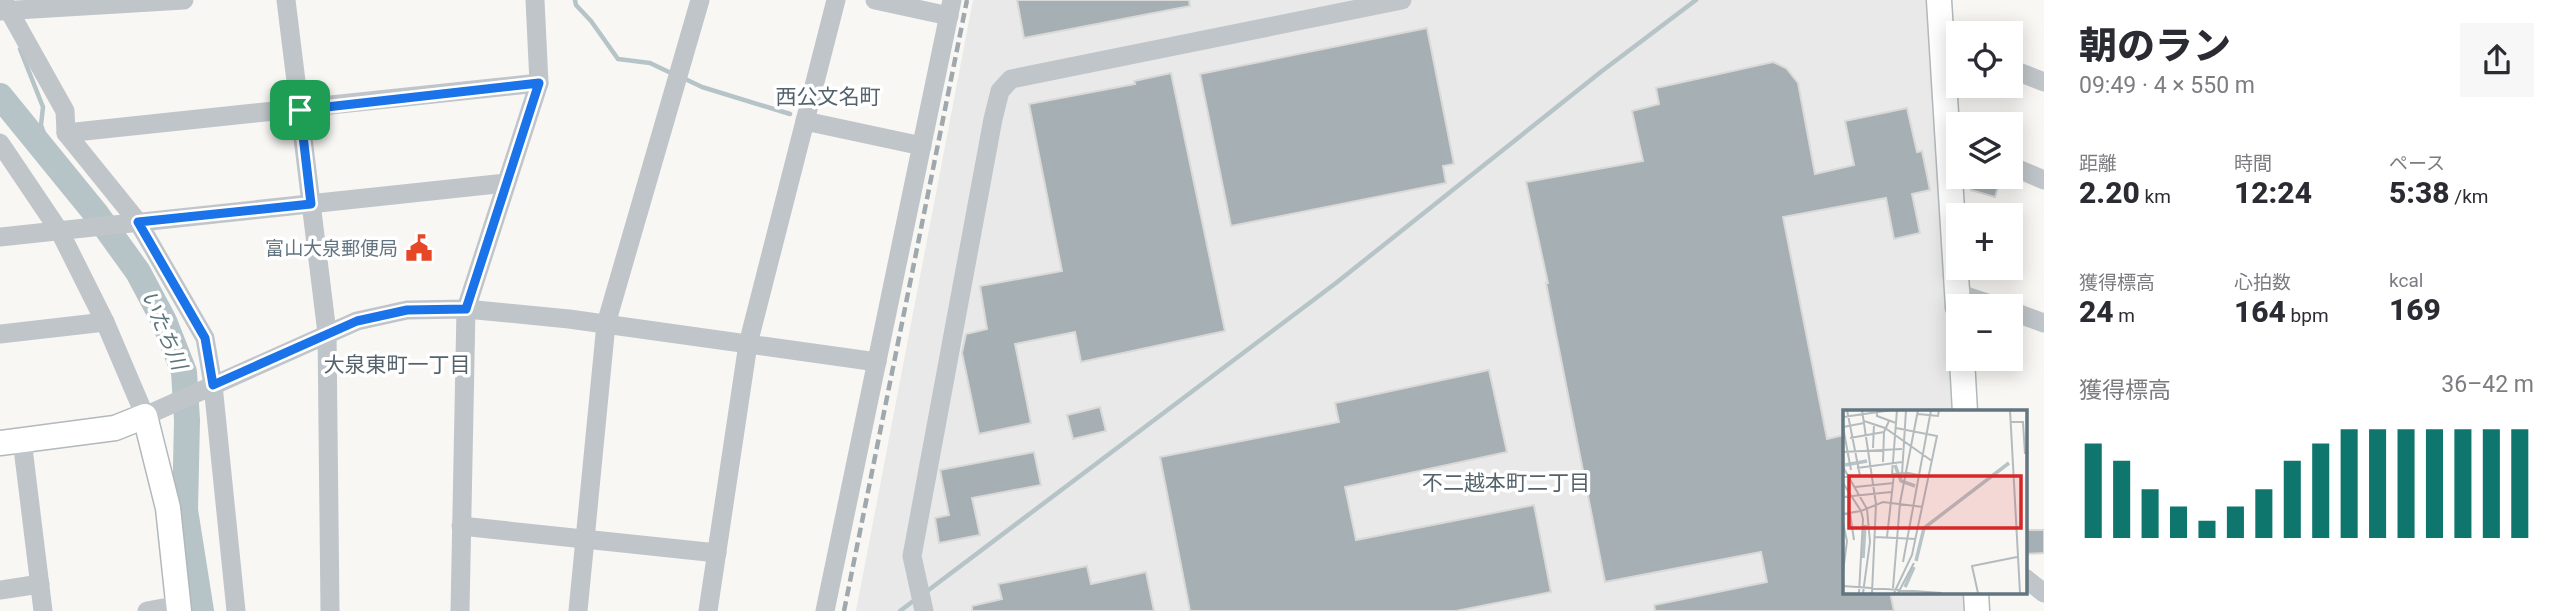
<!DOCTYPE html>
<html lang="ja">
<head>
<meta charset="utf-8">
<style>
	:root { --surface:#fff; --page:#f7f7f7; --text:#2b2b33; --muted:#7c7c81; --accent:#0f766e }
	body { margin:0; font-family:Roboto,"Noto Sans JP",sans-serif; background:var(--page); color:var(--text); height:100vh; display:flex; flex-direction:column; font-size:26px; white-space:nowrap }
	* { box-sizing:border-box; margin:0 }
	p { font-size:23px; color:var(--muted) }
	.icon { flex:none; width:38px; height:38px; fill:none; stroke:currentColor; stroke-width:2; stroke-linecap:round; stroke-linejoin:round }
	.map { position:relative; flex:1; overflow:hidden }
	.drawer { display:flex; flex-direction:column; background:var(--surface); width:525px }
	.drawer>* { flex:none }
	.controls { position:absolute; left:1946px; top:21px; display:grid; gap:14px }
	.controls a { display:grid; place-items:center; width:77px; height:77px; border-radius:0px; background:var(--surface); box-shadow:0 4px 18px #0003; font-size:35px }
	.pin { position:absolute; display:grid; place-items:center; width:60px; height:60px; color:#fff; margin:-30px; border-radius:14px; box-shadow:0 4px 10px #0006 }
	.round { display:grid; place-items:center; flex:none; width:74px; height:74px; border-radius:0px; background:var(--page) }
	.headline { display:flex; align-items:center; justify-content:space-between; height:119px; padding:0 35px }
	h1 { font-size:38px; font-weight:800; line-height:52px }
	.figures { display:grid; grid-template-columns:repeat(3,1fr); gap:10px; height:119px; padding:7px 35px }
	.figures div { display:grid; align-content:center }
	.figures b { font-size:30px; font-weight:800 }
	.figures small { font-size:19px; font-weight:400 }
	.figures p { font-size:19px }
	.chart { height:196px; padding:14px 35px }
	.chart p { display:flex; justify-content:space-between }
	.chart svg { width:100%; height:126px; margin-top:7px; stroke:var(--accent); stroke-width:6 }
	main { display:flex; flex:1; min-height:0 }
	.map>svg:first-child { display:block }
</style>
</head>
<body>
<main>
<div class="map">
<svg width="2044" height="611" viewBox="0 0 2044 611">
	<rect width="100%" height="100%" fill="#f8f7f4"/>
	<polygon fill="#e8e9e8" points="973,0 1928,0 1958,315 1958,359 1965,411 1844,412 1844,592 1976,592 1978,611 856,611"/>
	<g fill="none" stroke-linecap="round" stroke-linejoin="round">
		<g stroke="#b6c4c7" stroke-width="4.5">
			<polyline points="575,0 576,5 591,21 618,59 650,63 673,74"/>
			<polyline points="20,49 43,107 41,125 53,160"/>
			<polyline points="681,77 702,87 790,114"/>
			<polyline points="926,592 1336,283 1602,71 1696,0"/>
			<polyline points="900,611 916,599"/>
		</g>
		<polyline stroke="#b6c4c7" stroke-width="26" points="0,96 97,215 138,272 164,321 184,372 187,420 185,510 201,611"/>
	</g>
	<g fill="#a5afb4" stroke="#d9d9d7" stroke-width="2">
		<polygon points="1017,0 1189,0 1190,6 1024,38"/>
		<polygon points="1427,28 1454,164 1443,166 1446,183 1231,226 1200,74"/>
		<polygon points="1773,62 1786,68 1798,83 1815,174 1854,165 1845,121 1907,108 1917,152 1922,151 1930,190 1912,194 1920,233 1894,239 1886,198 1783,217 1827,439 1844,435 1844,592 1890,592 1894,611 1655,611 1654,605 1767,582 1761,552 1605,582 1546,283 1548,283 1526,182 1643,161 1632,111 1659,104 1656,88"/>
		<polygon points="1171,73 1225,331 1081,362 1075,332 1015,344 1031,423 979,434 962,353 966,334 987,329 980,286 1062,271 1029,104 1135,84 1134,81"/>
		<polygon points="1976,177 2001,177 1995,197 1971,190"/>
		<polygon points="1489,370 1507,452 1345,487 1356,540 1534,505 1551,592 1456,611 1190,611 1160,457 1339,422 1335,403"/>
		<polygon points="1100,407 1106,431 1073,439 1067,415"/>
		<polygon points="1034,452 1041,485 972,498 980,535 939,543 935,518 949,515 940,470"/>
		<polygon points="2025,530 2044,530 2044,553 2025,554"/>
		<polygon points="1087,566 1091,584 1146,572 1154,611 972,611 972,606 1002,599 998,584"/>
	</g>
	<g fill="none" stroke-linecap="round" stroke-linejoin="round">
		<defs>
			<g id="major">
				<polyline points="1939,0 1958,307"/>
				<polyline points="1962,359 1965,412"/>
				<polyline points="0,443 115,428 145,416 168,508 179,611"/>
				<polyline points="1976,592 1977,611"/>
			</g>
		</defs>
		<use href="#major" stroke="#b2b8bb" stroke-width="27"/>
		<g stroke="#c0c5c9" stroke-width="19">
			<polyline points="3,0 65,111 66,133 138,222 205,338 213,385 236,611"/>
			<polyline points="286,0 327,333 330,611"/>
			<polyline points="875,0 949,16"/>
			<polyline points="0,11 184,0"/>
			<polyline points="2011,69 2044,82"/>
			<polyline points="805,121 922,146"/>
			<polyline points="66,133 539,83"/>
			<polyline points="0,143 60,232 105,322 145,416 357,321 407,310 466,309 569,319 877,362"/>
			<polyline points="2011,166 2044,180"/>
			<polyline points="0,237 506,183"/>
			<polyline points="1957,293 1996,306"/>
			<polyline points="2011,311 2044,323"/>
			<polyline points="0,334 105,322"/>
			<polyline points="22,440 43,611"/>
			<polyline points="461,526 717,553"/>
			<polyline points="2025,578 2044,593"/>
			<polyline points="0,590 40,584"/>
			<polyline points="147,611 179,605"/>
			<polyline points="460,611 466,309 539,83 535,0"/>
			<polyline points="578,611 606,324 700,0"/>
			<polyline points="708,611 748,344 836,0"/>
			<polyline points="825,611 952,0"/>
			<polyline points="924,611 912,556 993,119 1000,91 1011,79 1402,0"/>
		</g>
		<use href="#major" stroke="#fff" stroke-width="24"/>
		<polyline stroke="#9fa8ad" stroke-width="4.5" stroke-dasharray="10 5" stroke-linecap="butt" points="844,611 967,0"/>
	</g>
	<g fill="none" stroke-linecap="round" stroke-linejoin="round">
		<defs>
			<polygon id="route" points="539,83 466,309 407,310 357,321 213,385 205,338 138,222 311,204 300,110"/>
		</defs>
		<use href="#route" stroke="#fff" stroke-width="14"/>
		<use href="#route" stroke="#1a73e8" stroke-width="9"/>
	</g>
	<defs>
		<symbol id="civic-bare" viewBox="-9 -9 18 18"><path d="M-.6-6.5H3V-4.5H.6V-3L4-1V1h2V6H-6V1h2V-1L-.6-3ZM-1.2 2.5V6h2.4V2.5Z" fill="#e54727" stroke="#fff" stroke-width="2.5" paint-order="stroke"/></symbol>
	</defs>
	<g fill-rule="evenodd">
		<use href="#civic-bare" x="400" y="229" width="38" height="38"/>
	</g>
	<g text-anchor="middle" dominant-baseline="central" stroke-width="7" stroke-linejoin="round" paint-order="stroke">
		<g font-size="19" fill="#627580" stroke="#fff" text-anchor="end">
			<text x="398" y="248">富山大泉郵便局</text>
		</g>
		<g font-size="21" fill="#54626b" stroke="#fff">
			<text x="828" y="97">西公文名町</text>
			<text x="397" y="365">大泉東町一丁目</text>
			<text x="1506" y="483">不二越本町二丁目</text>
		</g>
		<g font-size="21" font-style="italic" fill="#5d757b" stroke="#fff">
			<text transform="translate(164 330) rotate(67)">いたち川</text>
		</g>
	</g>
	<g transform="translate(1843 410)">
		<rect width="184" height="184" fill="#f8f7f4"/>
		<path fill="none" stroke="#b6c4c7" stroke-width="3.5" d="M2,55l22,-4M52,55l6,16 14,5M20,148l2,-33M73,151l8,-33 85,-65M62,177l9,-20"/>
		<path fill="none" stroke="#b3bbbf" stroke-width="2" d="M4,0l13,66M19,0l14,94 -4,89M34,0v6l19,7M167,0l10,183M75,4l20,2 1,-6M0,7l49,-7M21,11l21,7 47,33M168,12h12l2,32M7,28l34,-6M30,38l1,-24M0,42l59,-3M40,52l1,-30 5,-11M0,57l24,42 3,33 -7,51M14,58l45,-6M8,60l-8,-43 21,-4M49,64l5,-64M59,64l4,-64M0,67l65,-4 21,4M0,73l18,28 22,-9 40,5M12,77l39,-4M0,87l48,-5M7,103l4,27M0,104l18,-3 2,8 -4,74M0,113l4,18 -4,31M32,127l41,2M44,127l7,-63M60,152l28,-152M0,176l99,7M50,178l7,-85 18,-93M51,183l18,-38 25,-119 -41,-8M55,183l16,-30M135,183l-6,-27 45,-9"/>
		<path fill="#d62828" fill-opacity="0.15" stroke="#d62828" stroke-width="3.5" d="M6,66h172v52h-172z"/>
		<rect width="184" height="184" fill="none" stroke="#627580" stroke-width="3.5"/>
	</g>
</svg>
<div class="controls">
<a><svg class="icon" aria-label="locate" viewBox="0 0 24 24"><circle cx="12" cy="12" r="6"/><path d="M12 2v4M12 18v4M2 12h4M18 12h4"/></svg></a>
<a><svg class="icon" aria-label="layers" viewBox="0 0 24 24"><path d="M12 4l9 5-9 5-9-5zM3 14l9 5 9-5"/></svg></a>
<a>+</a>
<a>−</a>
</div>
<div class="pin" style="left:300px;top:110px;background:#1e9e55"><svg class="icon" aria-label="arrive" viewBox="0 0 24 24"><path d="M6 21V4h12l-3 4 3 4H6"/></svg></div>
</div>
<section class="drawer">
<div class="headline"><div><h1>朝のラン</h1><p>09:49 · 4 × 550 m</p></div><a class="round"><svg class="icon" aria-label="share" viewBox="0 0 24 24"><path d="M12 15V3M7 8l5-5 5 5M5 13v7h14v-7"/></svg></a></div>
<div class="figures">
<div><p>距離</p><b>2.20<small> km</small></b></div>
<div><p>時間</p><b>12:24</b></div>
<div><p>ペース</p><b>5:38<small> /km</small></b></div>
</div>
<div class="figures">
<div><p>獲得標高</p><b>24<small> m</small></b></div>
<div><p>心拍数</p><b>164<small> bpm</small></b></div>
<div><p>kcal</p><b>169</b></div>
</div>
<div class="chart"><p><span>獲得標高</span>36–42 m</p>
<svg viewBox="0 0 160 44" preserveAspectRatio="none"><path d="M5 44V11M15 44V17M25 44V27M35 44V33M45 44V38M55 44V33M65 44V27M75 44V17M85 44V11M95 44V6M105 44V6M115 44V6M125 44V6M135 44V6M145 44V6M155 44V6"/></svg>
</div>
</section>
</main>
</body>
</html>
